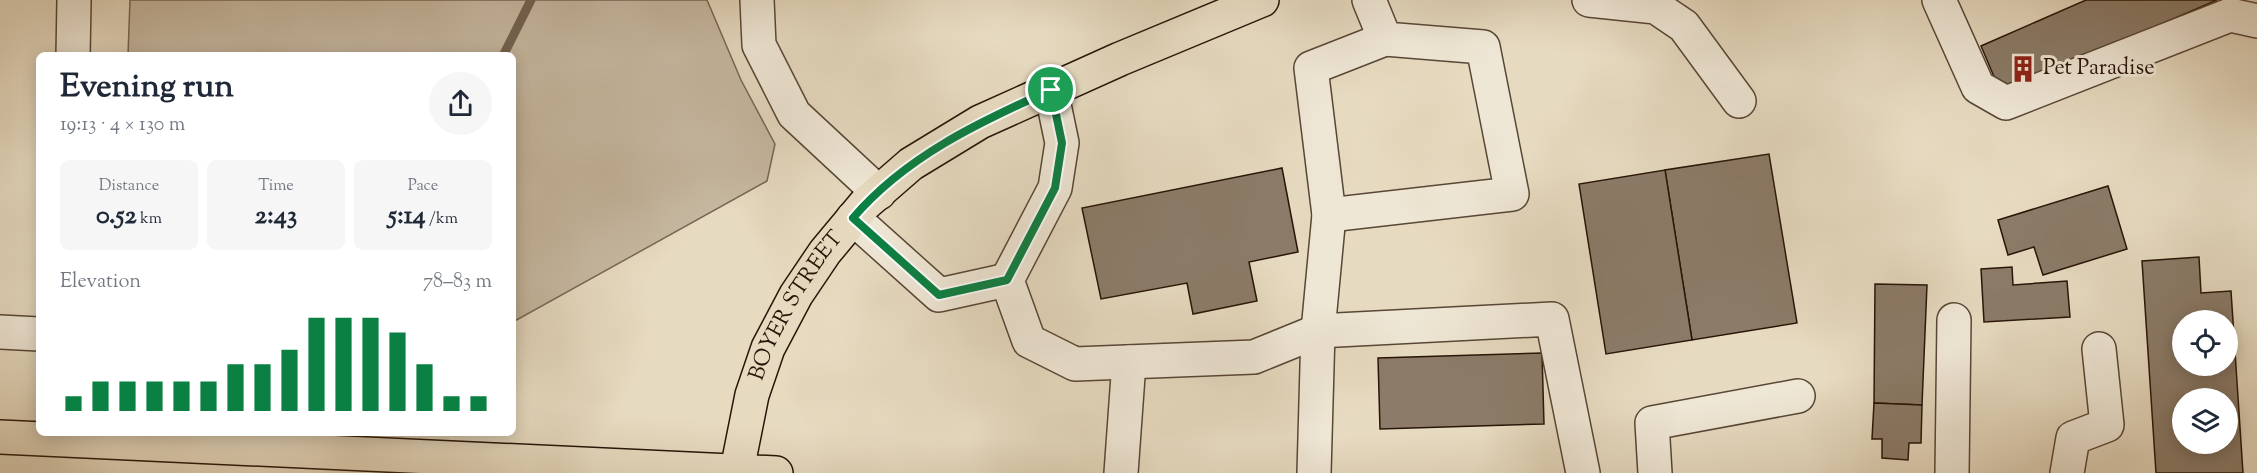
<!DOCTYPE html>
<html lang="en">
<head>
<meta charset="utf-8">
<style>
	:root { --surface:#fff; --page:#f6f6f7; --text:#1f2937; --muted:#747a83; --accent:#0b8043 }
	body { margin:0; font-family:"Sorts Mill Goudy",serif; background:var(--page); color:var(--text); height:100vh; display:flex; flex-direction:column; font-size:22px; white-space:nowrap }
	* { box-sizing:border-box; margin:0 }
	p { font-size:20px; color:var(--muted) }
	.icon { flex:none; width:33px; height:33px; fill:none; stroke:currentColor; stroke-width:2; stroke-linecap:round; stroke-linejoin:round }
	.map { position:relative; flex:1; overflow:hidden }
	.sheet { position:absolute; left:36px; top:52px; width:480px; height:384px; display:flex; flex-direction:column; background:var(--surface); border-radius:9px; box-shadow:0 3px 15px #0003 }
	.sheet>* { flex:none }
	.tools { position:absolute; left:2172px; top:310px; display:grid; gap:12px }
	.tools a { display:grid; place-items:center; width:66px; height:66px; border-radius:50%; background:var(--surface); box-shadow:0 3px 15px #0003; font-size:30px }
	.pin { position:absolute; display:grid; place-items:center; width:51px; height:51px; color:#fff; margin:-26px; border:3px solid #fff; border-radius:50%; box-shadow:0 2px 6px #0007 }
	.round { display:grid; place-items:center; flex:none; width:63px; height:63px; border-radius:32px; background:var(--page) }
	.overview { display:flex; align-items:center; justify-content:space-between; height:102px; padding:0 24px }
	h1 { font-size:33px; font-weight:800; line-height:45px }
	.metrics { display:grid; grid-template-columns:repeat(3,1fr); gap:9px; height:102px; padding:6px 24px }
	.metrics div { display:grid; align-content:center; border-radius:9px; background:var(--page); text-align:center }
	.metrics b { font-size:26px; font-weight:800 }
	.metrics small { font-size:16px; font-weight:400 }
	.metrics p { font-size:16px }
	.chart { height:168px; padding:12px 24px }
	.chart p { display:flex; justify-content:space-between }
	.chart svg { width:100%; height:108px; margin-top:6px; stroke:var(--accent); stroke-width:6 }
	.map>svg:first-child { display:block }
</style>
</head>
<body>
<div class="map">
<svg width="2257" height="473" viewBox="0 0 2257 473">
	<rect width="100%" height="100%" fill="#e6dac0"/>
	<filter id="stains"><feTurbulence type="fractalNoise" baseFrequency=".00333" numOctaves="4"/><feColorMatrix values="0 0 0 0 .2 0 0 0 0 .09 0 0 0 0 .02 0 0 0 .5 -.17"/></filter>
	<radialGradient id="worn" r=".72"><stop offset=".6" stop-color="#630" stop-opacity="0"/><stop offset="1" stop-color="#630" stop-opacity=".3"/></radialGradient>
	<polygon fill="#c6b8a1" stroke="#776654" stroke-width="1.5" points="130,0 707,0 741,80 775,144 767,181 513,322 513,56 128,55"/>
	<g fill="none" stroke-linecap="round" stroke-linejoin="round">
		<polyline stroke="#736351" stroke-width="9" points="503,56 531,0"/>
	</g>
	<g fill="#8b7b68" stroke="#281408" stroke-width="1.5" fill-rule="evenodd">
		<polygon points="2086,0 2217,0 2001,93 1981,46"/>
		<polygon points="1769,154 1797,323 1692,340 1665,170"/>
		<polygon points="1282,168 1298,252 1249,262 1257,301 1193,314 1187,283 1101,299 1082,208"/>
		<polygon points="1665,170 1692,340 1606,354 1579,184"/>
		<polygon points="2108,186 2127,249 2043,275 2034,247 2008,255 1998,220"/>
		<path d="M2199,257l2,36 30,-2 12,182h-87l-14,-212zM2182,321h46v45h-46zM2182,399h46v45h-46z"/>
		<polygon points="2012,267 2013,285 2067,281 2070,317 1984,322 1981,269"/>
		<polygon points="1875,284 1927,285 1922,405 1874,403"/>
		<polygon points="1542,353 1544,424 1380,429 1378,358"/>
		<polygon points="1874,403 1922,405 1921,443 1909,443 1908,460 1882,458 1882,439 1872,439"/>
	</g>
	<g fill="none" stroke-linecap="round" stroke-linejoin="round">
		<defs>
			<g id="minor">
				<polyline points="757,0 759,45 794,114 879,193"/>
				<polyline points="1589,0 1656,7 1684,26 1739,101"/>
				<polyline points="1939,0 1978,87 2006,103 2230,15 2257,21"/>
				<polyline points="73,56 74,0"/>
				<polyline points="1051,90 1062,143 1055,188 1007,280 1029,341 1075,364 1254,357 1318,331 1552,319 1583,473"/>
				<polyline points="1329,215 1512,194 1483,47 1385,39 1369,0"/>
				<polyline points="853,218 939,295 1007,280"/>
				<polyline points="0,332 39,334"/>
				<polyline points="1121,473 1129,362"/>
				<polyline points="1314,473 1318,331 1329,215 1311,68 1385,39"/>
				<polyline points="1655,473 1652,423 1798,396"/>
				<polyline points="1952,473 1954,320"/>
				<polyline points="2067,473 2073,438 2107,425 2099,349"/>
			</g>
			<g id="major">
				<polyline points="0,437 776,473"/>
				<path id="s1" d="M735,473l2,-3 15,-75 16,-47 28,-53 29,-43 40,-48 46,-40 69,-42 140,-63 142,-59"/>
			</g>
		</defs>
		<use href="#minor" stroke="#584636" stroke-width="36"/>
		<use href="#major" stroke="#281408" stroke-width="36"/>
		<use href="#minor" stroke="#efe7d6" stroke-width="33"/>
		<use href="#major" stroke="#e6dac0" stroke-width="33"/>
	</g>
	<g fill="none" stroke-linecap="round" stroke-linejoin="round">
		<defs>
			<path id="route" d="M1051,90l11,53 -7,45 -48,92 -68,15 -86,-77c52,-61 126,-96 198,-128z"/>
		</defs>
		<use href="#route" stroke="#fff" stroke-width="12"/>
		<use href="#route" stroke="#0b8043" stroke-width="8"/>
	</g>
	<defs>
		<symbol id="building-bare" viewBox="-9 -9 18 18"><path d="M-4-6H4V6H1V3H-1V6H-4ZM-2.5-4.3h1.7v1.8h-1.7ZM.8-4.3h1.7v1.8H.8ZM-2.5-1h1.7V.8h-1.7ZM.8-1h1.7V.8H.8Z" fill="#8f2418" stroke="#efe7d6" stroke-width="2.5" paint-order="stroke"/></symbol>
	</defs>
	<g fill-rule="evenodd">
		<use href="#building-bare" x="2004" y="50" width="38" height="38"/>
	</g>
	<g text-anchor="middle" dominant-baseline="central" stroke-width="6" stroke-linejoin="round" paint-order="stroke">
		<g font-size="22" fill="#281408" stroke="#efe7d6" text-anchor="start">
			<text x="2043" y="69">Pet Paradise</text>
		</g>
		<g font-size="22" fill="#281408" stroke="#efe7d6">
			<text stroke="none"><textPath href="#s1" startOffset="180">BOYER STREET</textPath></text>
		</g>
	</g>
	<rect width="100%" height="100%" filter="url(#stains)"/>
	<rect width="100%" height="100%" fill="url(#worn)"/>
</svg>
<div class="tools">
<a><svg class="icon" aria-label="locate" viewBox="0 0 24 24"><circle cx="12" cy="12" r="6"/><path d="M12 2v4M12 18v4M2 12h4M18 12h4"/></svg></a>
<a><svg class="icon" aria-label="layers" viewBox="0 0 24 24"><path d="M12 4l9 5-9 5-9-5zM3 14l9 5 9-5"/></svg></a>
</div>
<div class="pin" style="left:1051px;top:90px;background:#1e9e55"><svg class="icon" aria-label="arrive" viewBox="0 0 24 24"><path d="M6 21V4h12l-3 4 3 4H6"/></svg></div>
<section class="sheet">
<div class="overview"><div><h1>Evening run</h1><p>19:13 · 4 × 130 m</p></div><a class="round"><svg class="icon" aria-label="share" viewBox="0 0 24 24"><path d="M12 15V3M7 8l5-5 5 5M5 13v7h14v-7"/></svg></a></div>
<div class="metrics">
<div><p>Distance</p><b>0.52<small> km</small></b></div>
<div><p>Time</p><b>2:43</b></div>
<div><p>Pace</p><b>5:14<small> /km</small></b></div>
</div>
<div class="chart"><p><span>Elevation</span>78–83 m</p>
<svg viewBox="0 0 160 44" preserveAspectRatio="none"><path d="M5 44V38M15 44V32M25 44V32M35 44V32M45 44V32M55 44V32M65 44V25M75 44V25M85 44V19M95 44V6M105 44V6M115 44V6M125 44V12M135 44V25M145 44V38M155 44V38"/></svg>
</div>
</section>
</div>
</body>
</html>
